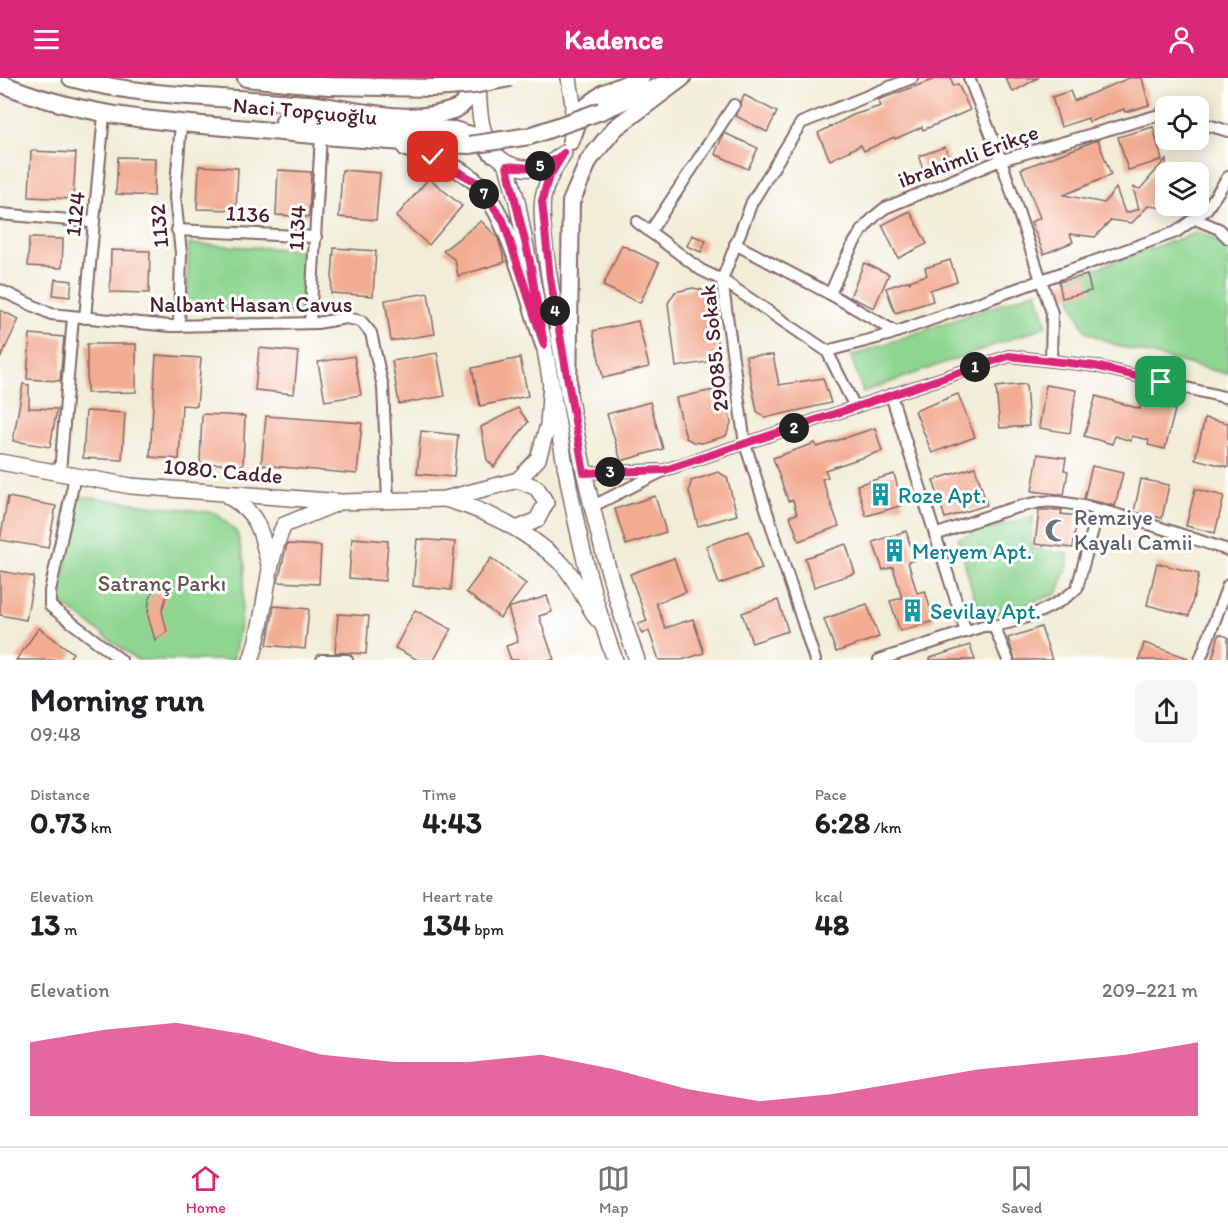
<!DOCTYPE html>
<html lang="en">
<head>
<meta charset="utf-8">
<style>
	:root { --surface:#fff; --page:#f6f6f6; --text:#202124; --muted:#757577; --line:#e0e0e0; --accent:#db2777 }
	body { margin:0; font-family:Itim,sans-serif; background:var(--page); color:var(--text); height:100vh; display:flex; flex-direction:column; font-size:22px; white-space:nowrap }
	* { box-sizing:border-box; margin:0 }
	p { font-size:20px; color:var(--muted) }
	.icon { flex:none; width:33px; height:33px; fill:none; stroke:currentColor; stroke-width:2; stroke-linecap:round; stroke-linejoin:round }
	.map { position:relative; height:582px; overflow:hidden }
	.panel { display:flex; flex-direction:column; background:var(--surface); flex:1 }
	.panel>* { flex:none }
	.tools { position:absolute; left:1155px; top:18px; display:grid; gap:12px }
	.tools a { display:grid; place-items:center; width:54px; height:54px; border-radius:12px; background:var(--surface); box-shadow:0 3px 15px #0003; font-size:30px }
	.pin { position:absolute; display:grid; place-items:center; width:51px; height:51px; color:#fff; margin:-26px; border-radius:12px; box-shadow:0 3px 9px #0006 }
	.km { position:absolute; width:30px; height:30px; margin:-15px; border-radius:50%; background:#222; color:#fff; font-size:16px; line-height:30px; text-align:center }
	.round { display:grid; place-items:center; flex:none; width:63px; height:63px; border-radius:12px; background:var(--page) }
	.head { display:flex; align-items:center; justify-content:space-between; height:102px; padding:0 30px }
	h1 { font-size:33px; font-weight:700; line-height:45px }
	.figures { display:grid; grid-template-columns:repeat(3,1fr); gap:9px; height:102px; padding:6px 30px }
	.figures div { display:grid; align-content:center }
	.figures b { font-size:30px; font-weight:700 }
	.figures small { font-size:16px; font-weight:400 }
	.figures p { font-size:16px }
	.chart { height:168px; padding:12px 30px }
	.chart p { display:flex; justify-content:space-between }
	.chart svg { width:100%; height:108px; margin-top:6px; fill:var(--accent); opacity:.7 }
	header { display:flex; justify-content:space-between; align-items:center; height:78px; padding:0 30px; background:var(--accent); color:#fff; font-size:27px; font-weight:700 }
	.menu { display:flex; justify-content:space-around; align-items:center; height:84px; border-top:2px solid var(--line); background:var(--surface); font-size:16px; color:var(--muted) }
	.menu a { display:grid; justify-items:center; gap:3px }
	.menu .on { color:var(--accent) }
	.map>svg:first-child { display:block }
</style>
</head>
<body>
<header><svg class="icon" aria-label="menu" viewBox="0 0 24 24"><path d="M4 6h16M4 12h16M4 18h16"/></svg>Kadence<svg class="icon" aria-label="person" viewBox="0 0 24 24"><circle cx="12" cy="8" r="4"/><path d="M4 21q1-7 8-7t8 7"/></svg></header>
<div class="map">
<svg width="1228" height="582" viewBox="0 0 1228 582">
	<rect width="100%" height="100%" fill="#fff"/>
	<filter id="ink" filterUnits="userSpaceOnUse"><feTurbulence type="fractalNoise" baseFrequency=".0167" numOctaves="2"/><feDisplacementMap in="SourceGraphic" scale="12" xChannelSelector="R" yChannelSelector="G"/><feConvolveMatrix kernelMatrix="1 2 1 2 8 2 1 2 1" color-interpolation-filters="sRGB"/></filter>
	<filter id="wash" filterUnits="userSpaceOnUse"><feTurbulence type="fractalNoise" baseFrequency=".008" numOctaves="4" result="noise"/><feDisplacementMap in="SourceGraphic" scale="24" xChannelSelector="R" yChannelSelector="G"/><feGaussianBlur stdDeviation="1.35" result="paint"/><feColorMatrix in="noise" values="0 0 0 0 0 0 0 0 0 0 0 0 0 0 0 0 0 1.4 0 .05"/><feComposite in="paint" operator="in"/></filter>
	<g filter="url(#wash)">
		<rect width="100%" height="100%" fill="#f1edd7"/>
		<g fill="#8ed690" stroke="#6c7a5e" stroke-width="1.5">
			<polygon points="1198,154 1216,162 1228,173 1228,296 1118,268 1086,254 1072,224 1068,200"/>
			<polygon points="189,166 305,172 301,236 186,230"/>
			<polygon points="1037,213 1047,248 863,314 851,278"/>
			<polygon points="77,418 216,435 237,455 245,487 241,543 233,582 137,582 60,524"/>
			<polygon points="1033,438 1031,470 1068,476 1068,487 1057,516 980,541 958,460"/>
		</g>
		<g id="blocks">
			<g fill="#f2ac92">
				<polygon points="938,0 951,0 953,8 958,6 970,32 923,52 922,49 895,61 894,59 864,73 861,67 830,82 818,55 853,37 881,28 878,22"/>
				<polygon points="1005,0 1038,0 1013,14"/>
				<polygon points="1129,0 1142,0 1149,27 1125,34 1124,31 1089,44 1088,40 1061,49 1052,19 1070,13 1074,23"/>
				<polygon points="744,17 777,34 767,54 736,38"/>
				<polygon points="1153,49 1162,82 1128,92 1118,59"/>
				<polygon points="724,55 758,70 748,91 715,76"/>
				<polygon points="1098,62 1111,97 1064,117 1104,125 1116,110 1125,135 1139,131 1133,109 1140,111 1166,81 1166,130 1148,128 1132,145 1111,142 1095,159 1070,156 1073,164 1044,176 1031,144 1040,140 1021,91"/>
				<polygon points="945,69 951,87 924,96 919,78"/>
				<polygon points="31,73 76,75 73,121 29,119"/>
				<polygon points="118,79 155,80 154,118 116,116"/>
				<polygon points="199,88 238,90 236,132 197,131"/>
				<polygon points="278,92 311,94 309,139 276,137"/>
				<polygon points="342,92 380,95 376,142 339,139"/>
				<polygon points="429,100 462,128 429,167 396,139"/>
				<polygon points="910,133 927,166 898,180 882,147"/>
				<polygon points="481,143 498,160 505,184 458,198 455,182 443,173"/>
				<polygon points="692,157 706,163 701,174 687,168"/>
				<polygon points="29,160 63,161 62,190 28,188"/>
				<polygon points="622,167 659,185 640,225 603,208"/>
				<polygon points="334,170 376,173 373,218 331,215"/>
				<polygon points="111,172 150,173 149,215 110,214"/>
				<polygon points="950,182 957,203 930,212 933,223 895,235 886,210 907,203 911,205 909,203 927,197 925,190"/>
				<polygon points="864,185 889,196 874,230 850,219"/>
				<polygon points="1087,197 1091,213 1062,220 1059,204"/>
				<polygon points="55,201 72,203 70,219 53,217"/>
				<polygon points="693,210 702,212 710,218 720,282 676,289 668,225 675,214"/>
				<polygon points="428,215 435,256 391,263 385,222"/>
				<polygon points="0,232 19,241 0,281"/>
				<polygon points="638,243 649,289 603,300 593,253"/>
				<polygon points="30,256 64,259 60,303 27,301"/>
				<polygon points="87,266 136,266 136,314 87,315"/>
				<polygon points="259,270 298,274 294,316 255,312"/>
				<polygon points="437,275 445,318 399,326 392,283"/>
				<polygon points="156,277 201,280 197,328 182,327 179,381 150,379"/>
				<polygon points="773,277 779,307 823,300 831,325 765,340 757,333 746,278"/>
				<polygon points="354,278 361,317 325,323 318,284"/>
				<polygon points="520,280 528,318 480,328 472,290"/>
				<polygon points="23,306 29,307 29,330 57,331 50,369 13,363"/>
				<polygon points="1026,306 1029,348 1000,350 996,309"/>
				<polygon points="1046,307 1076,312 1070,355 1039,350"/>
				<polygon points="723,310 731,345 726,358 702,365 693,364 686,360 676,320"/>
				<polygon points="958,316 975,359 932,375 915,333"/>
				<polygon points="1096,318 1140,331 1141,324 1175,332 1165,371 1148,367 1149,362 1132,358 1131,363 1115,358 1112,366 1084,358"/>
				<polygon points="650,324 663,371 621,383 607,336"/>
				<polygon points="518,330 528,344 494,389 487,382 481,349"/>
				<polygon points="86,333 125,335 122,382 83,380"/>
				<polygon points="202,336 245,338 243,387 200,385"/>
				<polygon points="266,338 362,345 357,396 261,387"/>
				<polygon points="1205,340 1228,345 1228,389 1195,381"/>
				<polygon points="875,350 882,373 825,392 828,399 822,401 839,448 799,463 790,438 797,436 793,422 788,423 773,380 815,365 817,369"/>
				<polygon points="421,353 458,357 454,399 417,396"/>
				<polygon points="1038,376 1066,380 1064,392 1068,393 1064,417 1032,413"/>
				<polygon points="1092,388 1123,395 1115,428 1084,421"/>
				<polygon points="975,389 987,427 945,440 933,402"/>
				<polygon points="718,394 727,399 737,437 698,448 689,414 691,403"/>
				<polygon points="894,396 903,427 866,438 857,407"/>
				<polygon points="1141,401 1169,407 1162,440 1134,434"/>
				<polygon points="1195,411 1224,418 1215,455 1186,448"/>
				<polygon points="655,418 666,454 626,467 615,431"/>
				<polygon points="8,419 56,428 48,470 0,462"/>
				<polygon points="1039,432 1062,432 1061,436 1077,438 1073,470 1035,466"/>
				<polygon points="749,453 762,491 719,506 706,468"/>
				<polygon points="906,453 915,482 908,484 917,515 925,513 934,543 900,553 890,523 902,520 893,489 883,492 873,464"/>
				<polygon points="352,460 388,463 385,503 349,500"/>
				<polygon points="417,461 455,464 451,512 413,508"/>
				<polygon points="287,466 321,468 319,506 278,504"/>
				<polygon points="846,466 855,495 814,509 805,480"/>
				<polygon points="491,480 526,506 500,540 466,514"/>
				<polygon points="674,480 686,514 656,525 665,550 693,541 704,575 682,582 659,582 649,553 642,556 638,546 647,543 630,496"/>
				<polygon points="1157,485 1199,496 1189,538 1147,527"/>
				<polygon points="0,493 34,499 26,542 0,537"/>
				<polygon points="157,505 168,513 162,533 167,554 155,562 148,538 149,522"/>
				<polygon points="547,518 552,534 539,538 554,582 511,582 506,568 518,564 508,530"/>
				<polygon points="778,522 788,553 752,565 742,535"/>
				<polygon points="867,526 879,559 836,574 824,541"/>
				<polygon points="274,528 309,531 305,571 267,567"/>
				<polygon points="415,532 451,551 434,582 418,582 395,570"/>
				<polygon points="338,536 369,538 366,576 335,574"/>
				<polygon points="1041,549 1052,582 1015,582 1008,560"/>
				<polygon points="39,550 73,575 68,582 16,582"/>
				<polygon points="1219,556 1228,559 1228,582 1212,582"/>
				<polygon points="1144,565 1188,580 1188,582 1139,582"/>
				<polygon points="970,567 975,582 930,582 930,580"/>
			</g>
		</g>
	</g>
	<g filter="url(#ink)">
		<use href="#blocks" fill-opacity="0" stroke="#846767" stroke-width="1.5"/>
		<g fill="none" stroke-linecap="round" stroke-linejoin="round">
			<defs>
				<g id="street">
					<polyline points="969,0 1001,82 1052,235 1051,283"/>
					<polyline points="1198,44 1228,53"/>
					<polyline points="0,136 93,144"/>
					<polyline points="1195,141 1219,151 1228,160"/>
					<polyline points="637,144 701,192 722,202 827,273 855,329"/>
					<polyline points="177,152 316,159"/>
					<polyline points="650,154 734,27"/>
					<polyline points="735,166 830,216 896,254"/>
					<polyline points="0,212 51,236 170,248 317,245 346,240 361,243 371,255 383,309 388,422"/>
					<path d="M830,216c14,-31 26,-66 55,-86l116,-48 158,-45h7"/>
					<polyline points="85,240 104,37"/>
					<polyline points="310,245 321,58"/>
					<polyline points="179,248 181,175 175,119 181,45"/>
					<polyline points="827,273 888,257 1176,154 1206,132 1228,99"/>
					<polyline points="891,317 966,554"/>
					<polyline points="60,394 73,239"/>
					<polyline points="584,395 659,392"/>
					<polyline points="75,398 50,513 50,528 121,582"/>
					<polyline points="593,428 665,392 1009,278 1095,288 1228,320"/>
					<path d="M935,457c34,-12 70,-27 106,-33 35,-6 148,36 187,48"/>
					<polyline points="994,548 1008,582"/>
					<polyline points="322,582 347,582"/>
					<polyline points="815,582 745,366 722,202 752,124 801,45 912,0"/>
					<path d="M879,582l104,-34c27,1 75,-19 94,-38l21,-77"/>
					<polyline points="1200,582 1228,507"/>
				</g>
				<g id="secondary">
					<path d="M478,0c1,36 1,84 45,90 14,2 28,-4 38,-13"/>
					<polyline points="569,0 573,27 572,51"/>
					<path d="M564,75c-9,15 -18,28 -21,45 -4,22 7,84 11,109 19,119 42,239 83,353"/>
					<polyline points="507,88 517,123 536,222"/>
					<path d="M542,255c20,110 34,222 73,327"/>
					<polyline points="0,384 131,408 342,424 445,421 518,402 538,381 548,347 551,304"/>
					<path d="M229,419c31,17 32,36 40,68"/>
					<path d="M445,421c43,12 84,33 117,65 13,13 24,39 35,55"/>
					<polyline points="517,451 537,442 546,425 537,410 518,402"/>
					<path d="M251,582c16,-44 13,-92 33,-135l51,-21"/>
				</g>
				<g id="primary">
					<path d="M71,0c73,20 161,19 237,26 46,5 100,22 145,6 15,-5 17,-18 22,-32"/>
					<polyline points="246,0 329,8 434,10"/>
					<path d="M0,5c80,34 165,39 250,46 73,7 146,14 219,16"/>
					<polyline points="601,33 664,6"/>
					<polyline points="284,43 454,52 481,60 492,75"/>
					<polyline points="571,63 582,32 604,15 641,0"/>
					<path d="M406,70c22,7 54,19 71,35 32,32 52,117 67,162"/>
					<polyline points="568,313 571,124 589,82 615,50 682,0"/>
				</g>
			</defs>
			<use href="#street" stroke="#846767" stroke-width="14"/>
			<use href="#secondary" stroke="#846767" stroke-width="18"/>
			<use href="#primary" stroke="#846767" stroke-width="20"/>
			<use href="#street" stroke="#fff" stroke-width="10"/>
			<use href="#secondary" stroke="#fff" stroke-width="15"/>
			<use href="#primary" stroke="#fff" stroke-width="16"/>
			<defs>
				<g id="primary-bridge">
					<polyline points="434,10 474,7 510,0"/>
					<polyline points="469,67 530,58 601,33"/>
				</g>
			</defs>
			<use href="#primary-bridge" stroke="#846767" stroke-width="20" stroke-linecap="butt"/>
			<use href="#primary-bridge" stroke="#fff" stroke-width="16"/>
		</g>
	</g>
	<g fill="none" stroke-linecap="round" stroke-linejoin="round" filter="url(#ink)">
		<defs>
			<path id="route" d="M433,79l43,25 27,38 41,125 -14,-83 -23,-96c22,3 38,3 57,-13l-16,26 -6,22 8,77 34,195 81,-3 344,-114 86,10 66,16"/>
		</defs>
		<use href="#route" stroke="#fff" stroke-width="12"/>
		<use href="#route" stroke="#db2777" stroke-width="8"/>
	</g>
	<defs>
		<symbol id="building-bare" viewBox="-9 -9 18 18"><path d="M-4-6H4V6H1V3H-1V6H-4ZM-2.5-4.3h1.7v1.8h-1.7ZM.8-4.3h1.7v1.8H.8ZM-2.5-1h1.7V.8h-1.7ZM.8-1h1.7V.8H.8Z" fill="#0f9aa8" stroke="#fff" stroke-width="2.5" paint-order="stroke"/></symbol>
		<symbol id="mosque-bare" viewBox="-9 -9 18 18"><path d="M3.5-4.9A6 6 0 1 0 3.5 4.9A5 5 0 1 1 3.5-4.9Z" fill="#6b7280" stroke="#fff" stroke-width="2.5" paint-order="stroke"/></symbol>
	</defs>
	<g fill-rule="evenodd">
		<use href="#building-bare" x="864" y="400" width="33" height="33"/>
		<use href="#mosque-bare" x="1040" y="436" width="33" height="33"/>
		<use href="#building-bare" x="878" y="456" width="33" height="33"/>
		<use href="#building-bare" x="896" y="516" width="33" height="33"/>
	</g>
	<g text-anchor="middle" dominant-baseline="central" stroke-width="6" stroke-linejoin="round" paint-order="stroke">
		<g font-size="22" fill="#4a1f2b" stroke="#fff">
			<text transform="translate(305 33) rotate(5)">Naci Topçuoğlu</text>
			<text transform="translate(968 78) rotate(-20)">ibrahimli Erikçe</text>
			<text transform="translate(75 136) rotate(-84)">1124</text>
			<text transform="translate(248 136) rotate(3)">1136</text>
			<text transform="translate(159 148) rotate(-95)">1132</text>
			<text transform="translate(297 150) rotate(-87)">1134</text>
			<text x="251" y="226">Nalbant Hasan Cavus</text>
			<text transform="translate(714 270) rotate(-96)">29085. Sokak</text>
			<text transform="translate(223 393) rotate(5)">1080. Cadde</text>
		</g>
		<g font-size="22" fill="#0d838f" stroke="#fff" text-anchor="start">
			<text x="898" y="417">Roze Apt.</text>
			<text x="912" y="473">Meryem Apt.</text>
			<text x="930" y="533">Sevilay Apt.</text>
		</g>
		<g font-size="22" fill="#5b616d" stroke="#fff" text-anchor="start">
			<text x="1074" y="439">Remziye<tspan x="1074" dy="25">Kayalı Camii</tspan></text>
		</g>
		<g font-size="22" fill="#5e5649" stroke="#fff">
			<text x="162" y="505">Satranç Parkı</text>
		</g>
	</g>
</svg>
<div class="tools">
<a><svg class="icon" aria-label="locate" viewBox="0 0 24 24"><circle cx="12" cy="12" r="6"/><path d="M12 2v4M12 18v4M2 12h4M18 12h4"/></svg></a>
<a><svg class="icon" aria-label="layers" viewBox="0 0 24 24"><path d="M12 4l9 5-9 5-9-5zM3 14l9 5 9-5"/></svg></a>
</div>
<div class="pin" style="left:1161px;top:304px;background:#1e9e55"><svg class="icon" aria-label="arrive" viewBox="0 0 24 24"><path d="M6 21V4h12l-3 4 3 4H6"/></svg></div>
<div class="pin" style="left:433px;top:79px;background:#d93025"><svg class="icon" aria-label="check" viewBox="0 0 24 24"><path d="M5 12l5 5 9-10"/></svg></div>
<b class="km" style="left:975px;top:289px">1</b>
<b class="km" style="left:794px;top:350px">2</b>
<b class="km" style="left:610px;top:394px">3</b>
<b class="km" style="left:555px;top:233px">4</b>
<b class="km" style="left:540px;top:88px">5</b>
<b class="km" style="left:484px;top:116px">7</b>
</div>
<section class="panel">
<div class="head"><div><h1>Morning run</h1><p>09:48</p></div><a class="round"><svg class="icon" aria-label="share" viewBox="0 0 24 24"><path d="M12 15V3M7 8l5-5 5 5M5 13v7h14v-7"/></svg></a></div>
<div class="figures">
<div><p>Distance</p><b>0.73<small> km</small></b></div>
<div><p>Time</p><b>4:43</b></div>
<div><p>Pace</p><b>6:28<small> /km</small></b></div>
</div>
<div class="figures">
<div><p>Elevation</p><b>13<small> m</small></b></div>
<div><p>Heart rate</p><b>134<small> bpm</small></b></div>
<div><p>kcal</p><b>48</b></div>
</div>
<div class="chart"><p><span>Elevation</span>209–221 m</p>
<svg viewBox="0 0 160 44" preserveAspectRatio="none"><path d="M0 44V14L10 9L20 6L30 11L40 19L50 22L60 22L70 19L80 25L90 33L100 38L110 35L120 30L130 25L140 22L150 19L160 14V44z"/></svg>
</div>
</section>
<nav class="menu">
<a class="on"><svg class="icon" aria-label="home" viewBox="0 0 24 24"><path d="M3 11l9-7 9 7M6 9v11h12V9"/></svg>Home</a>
<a><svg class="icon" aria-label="map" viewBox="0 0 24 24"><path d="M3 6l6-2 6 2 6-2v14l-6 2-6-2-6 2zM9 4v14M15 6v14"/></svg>Map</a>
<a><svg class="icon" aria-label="saved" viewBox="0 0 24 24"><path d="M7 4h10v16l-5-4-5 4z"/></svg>Saved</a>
</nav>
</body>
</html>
